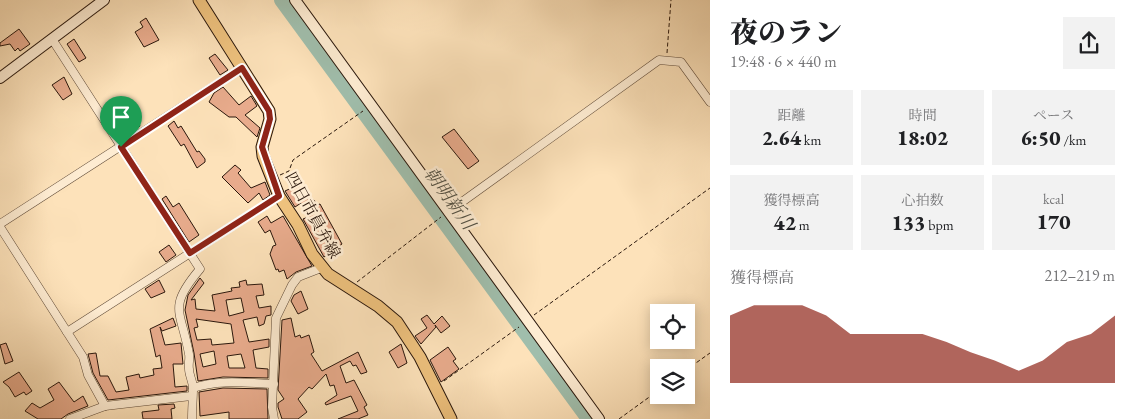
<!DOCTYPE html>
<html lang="ja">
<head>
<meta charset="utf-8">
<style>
	:root { --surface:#fff; --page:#f2f2f2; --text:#202124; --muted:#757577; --accent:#8f2418 }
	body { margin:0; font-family:"EB Garamond","Noto Serif JP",serif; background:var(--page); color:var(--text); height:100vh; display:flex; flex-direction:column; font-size:19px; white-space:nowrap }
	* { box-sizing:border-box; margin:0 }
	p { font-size:16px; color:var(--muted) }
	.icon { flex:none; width:28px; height:28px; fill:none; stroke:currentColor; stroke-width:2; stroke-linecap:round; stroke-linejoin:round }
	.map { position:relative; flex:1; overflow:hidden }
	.panel { display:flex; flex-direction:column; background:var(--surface); width:425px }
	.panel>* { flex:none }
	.controls { position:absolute; left:650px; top:304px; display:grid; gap:10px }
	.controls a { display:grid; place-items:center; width:45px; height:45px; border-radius:0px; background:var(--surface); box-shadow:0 2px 12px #0003; font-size:25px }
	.pin { position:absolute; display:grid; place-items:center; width:42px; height:42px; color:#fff; margin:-51px -21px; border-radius:50% 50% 50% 0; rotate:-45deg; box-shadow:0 0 5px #0007 }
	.pin .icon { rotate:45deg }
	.round { display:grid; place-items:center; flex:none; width:52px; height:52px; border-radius:0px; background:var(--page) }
	.summary { display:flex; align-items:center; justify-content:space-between; height:85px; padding:0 20px }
	h1 { font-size:28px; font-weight:800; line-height:38px }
	.stats { display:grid; grid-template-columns:repeat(3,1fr); gap:8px; height:85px; padding:5px 20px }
	.stats div { display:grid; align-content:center; border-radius:0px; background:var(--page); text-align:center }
	.stats b { font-size:21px; font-weight:800 }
	.stats small { font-size:14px; font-weight:400 }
	.stats p { font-size:14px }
	.chart { height:140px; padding:10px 20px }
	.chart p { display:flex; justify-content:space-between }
	.chart svg { width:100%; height:90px; margin-top:5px; fill:var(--accent); opacity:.7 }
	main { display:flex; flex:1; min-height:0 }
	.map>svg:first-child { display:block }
</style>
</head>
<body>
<main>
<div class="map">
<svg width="710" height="419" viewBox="0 0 710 419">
	<rect width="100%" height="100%" fill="#fde2ba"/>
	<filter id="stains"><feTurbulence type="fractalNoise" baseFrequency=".004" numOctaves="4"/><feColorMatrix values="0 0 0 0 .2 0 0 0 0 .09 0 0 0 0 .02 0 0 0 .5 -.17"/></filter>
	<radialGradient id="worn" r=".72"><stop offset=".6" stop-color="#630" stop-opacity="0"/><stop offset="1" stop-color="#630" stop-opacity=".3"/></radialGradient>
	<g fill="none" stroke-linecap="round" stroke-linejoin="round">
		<polyline stroke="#a0beac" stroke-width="14" points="281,0 588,419"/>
	</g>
	<g fill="#e8ab8c" stroke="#2a170c" fill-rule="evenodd">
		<polygon points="146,18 159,40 144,47 135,32 143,27 140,22"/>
		<polygon points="19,29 30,44 20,51 18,48 15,51 10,44 0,46 0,43"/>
		<polygon points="74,39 86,58 79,62 67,44"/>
		<polygon points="215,54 228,70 220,75 209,58"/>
		<polygon points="64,77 72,94 63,100 52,85"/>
		<polygon points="223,87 239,105 251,96 257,106 245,115 260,128 257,137 236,117 229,117 209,102 214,93"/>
		<polygon points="130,107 140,126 134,130 121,112"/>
		<polygon points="174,121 178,128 181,126 197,152 199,151 205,159 205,162 197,168 184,144 181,146 168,126"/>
		<polygon points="454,129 479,161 468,169 442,137"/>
		<polygon points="235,165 241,170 238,173 251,188 265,182 270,195 263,200 259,193 248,203 222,177"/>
		<polygon points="298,185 310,202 314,200 317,205 320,204 342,244 324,257 303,219 308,217 301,203 295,207 285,191"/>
		<polygon points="166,196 173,207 179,203 199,235 189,242 162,199"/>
		<polygon points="267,216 271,223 283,216 312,266 296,272 287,279 284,270 279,272 278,269 276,270 270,254 273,246 276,245 270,230 265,233 258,222"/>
		<polygon points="169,245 176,255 166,262 159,252"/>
		<path d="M200,278l4,5 -13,17 4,-1 1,10 19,2 -3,-16 20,-4 -1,-3 9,-1 -1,-5 7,-2 1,5 15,-1 2,11 -8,1 3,12 12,-2v9l-5,1 -2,8 -5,2 -2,-9 -14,3 6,22 20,-3v8l-16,3 3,18 12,1v9l-45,-1 -25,4 -4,-28 -9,-43 3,-15zM241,298l3,14 -15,4 -3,-16zM196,319l35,5 3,19 -22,2 -1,-6 -14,1 -3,-12 4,-1zM214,351l2,13 -13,3 -3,-13zM241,354l4,14h-16l-2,-12z"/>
		<polygon points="159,280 165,292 151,298 145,289"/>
		<polygon points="301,291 308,309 298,314 291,301 294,295"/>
		<polygon points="427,315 434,324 442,316 450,326 441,333 435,325 436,327 421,344 415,336 427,328 421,319"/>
		<polygon points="173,318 176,326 162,331 160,327 165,345 181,343 183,364 173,364 175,387 187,386 187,391 108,400 93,373 88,354 96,353 100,376 108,376 116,392 129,390 126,377 139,374 140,378 154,375 153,369 162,368 160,355 156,357 150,329"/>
		<polygon points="291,318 295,337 300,335 301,338 309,335 314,352 311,354 322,371 358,352 367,372 361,374 356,365 353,366 350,361 340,366 346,383 354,380 367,405 364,407 368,415 358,419 338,419 358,411 351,396 326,405 325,403 337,395 334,385 330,386 326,374 312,389 309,387 298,399 307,412 298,419 282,419 278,407 278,403 284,399 278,390 282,320"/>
		<polygon points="6,343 13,361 5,364 0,345"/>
		<polygon points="401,344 407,363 398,368 389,352"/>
		<polygon points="448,347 456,359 453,361 459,369 441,382 430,360"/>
		<polygon points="19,372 32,391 26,395 24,392 15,397 9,387 3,382"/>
		<polygon points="59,382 74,402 83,396 88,406 68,414 61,419 38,419 25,411 32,403 40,408 54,400 48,389"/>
		<polygon points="223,388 267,389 268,419 229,419 229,412 200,416 199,392"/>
		<polygon points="174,404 175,408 171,409 172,419 143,419 142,412 159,410 158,405"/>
	</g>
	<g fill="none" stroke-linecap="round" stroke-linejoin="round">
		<defs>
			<g id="street">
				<path d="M52,39l148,230c-33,39 -19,41 -11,85 1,5 -1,10 0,15 0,6 4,13 4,19 0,10 -1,20 -1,31"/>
				<polyline points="448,212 659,60 681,62 710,102"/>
				<polyline points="0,224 242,68"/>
				<polyline points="0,227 83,357 88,375 105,406"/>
				<polyline points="67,332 279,196"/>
				<path d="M193,388c27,-9 53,-5 81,-4"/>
				<polyline points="70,419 105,406 191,396"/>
				<polyline points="274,419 272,407 276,318 292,285 298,277 321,268"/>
			</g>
			<g id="secondary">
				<polyline points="295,0 599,419"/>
				<polyline points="0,78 104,0"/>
			</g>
			<polyline id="primary" points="199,0 269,111 270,119 262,147 263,156 279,196 298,225 312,254 328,274 378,306 397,322 420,357 451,419"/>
		</defs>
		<use href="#street" stroke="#5f4a38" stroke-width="9"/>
		<use href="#secondary" stroke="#2a170c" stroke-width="12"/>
		<use href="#primary" stroke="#2a170c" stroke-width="13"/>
		<g stroke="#2a170c" stroke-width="1" stroke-dasharray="4 2.5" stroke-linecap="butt">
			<polyline points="667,53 671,0"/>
			<polyline points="280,175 289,171 293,160 363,111"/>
			<polyline points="357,282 441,217"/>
			<polyline points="534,315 710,188"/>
			<polyline points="686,370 710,353"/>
			<polyline points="444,381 519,327"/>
			<polyline points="619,419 659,390"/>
		</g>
		<use href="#street" stroke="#feecd2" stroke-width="8"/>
		<use href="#secondary" stroke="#feecd2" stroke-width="10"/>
		<use href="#primary" stroke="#eec17d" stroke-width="11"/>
	</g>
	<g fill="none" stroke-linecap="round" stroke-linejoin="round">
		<defs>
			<polygon id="route" points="242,68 269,111 270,119 262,147 279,196 190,253 121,147"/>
		</defs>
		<use href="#route" stroke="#fff" stroke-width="10"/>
		<use href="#route" stroke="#8f2418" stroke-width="6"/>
	</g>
	<g text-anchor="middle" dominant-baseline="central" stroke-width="5" stroke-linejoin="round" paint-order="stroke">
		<g font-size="16" fill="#2a170c" stroke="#feecd2">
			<text transform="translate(313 215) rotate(61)">四日市員弁線</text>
		</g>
		<g font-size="18" font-style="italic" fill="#535144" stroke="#feecd2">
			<text transform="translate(450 198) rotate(54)">朝明新川</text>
		</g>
	</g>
	<rect width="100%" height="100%" filter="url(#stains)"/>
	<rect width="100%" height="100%" fill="url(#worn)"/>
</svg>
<div class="controls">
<a><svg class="icon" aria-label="locate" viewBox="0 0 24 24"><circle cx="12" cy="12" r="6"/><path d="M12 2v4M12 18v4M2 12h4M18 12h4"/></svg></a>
<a><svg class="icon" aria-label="layers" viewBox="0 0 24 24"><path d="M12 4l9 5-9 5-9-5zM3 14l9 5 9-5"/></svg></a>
</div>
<div class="pin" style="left:121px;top:147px;background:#1e9e55"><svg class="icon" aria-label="arrive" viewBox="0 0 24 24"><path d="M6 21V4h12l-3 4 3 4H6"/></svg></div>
</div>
<section class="panel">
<div class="summary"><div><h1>夜のラン</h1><p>19:48 · 6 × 440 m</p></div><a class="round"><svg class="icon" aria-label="share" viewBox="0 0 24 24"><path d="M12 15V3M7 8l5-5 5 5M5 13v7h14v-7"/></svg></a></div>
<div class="stats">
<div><p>距離</p><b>2.64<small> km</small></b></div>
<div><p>時間</p><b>18:02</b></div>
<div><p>ペース</p><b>6:50<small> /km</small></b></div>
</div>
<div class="stats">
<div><p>獲得標高</p><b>42<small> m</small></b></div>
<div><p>心拍数</p><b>133<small> bpm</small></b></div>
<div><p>kcal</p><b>170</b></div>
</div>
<div class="chart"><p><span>獲得標高</span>212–219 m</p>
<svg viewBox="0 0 160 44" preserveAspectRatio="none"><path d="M0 44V11L10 6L20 6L30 6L40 11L50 20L60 20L70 20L80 20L90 24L100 29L110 33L120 38L130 33L140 24L150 20L160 11V44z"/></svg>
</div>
</section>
</main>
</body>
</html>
